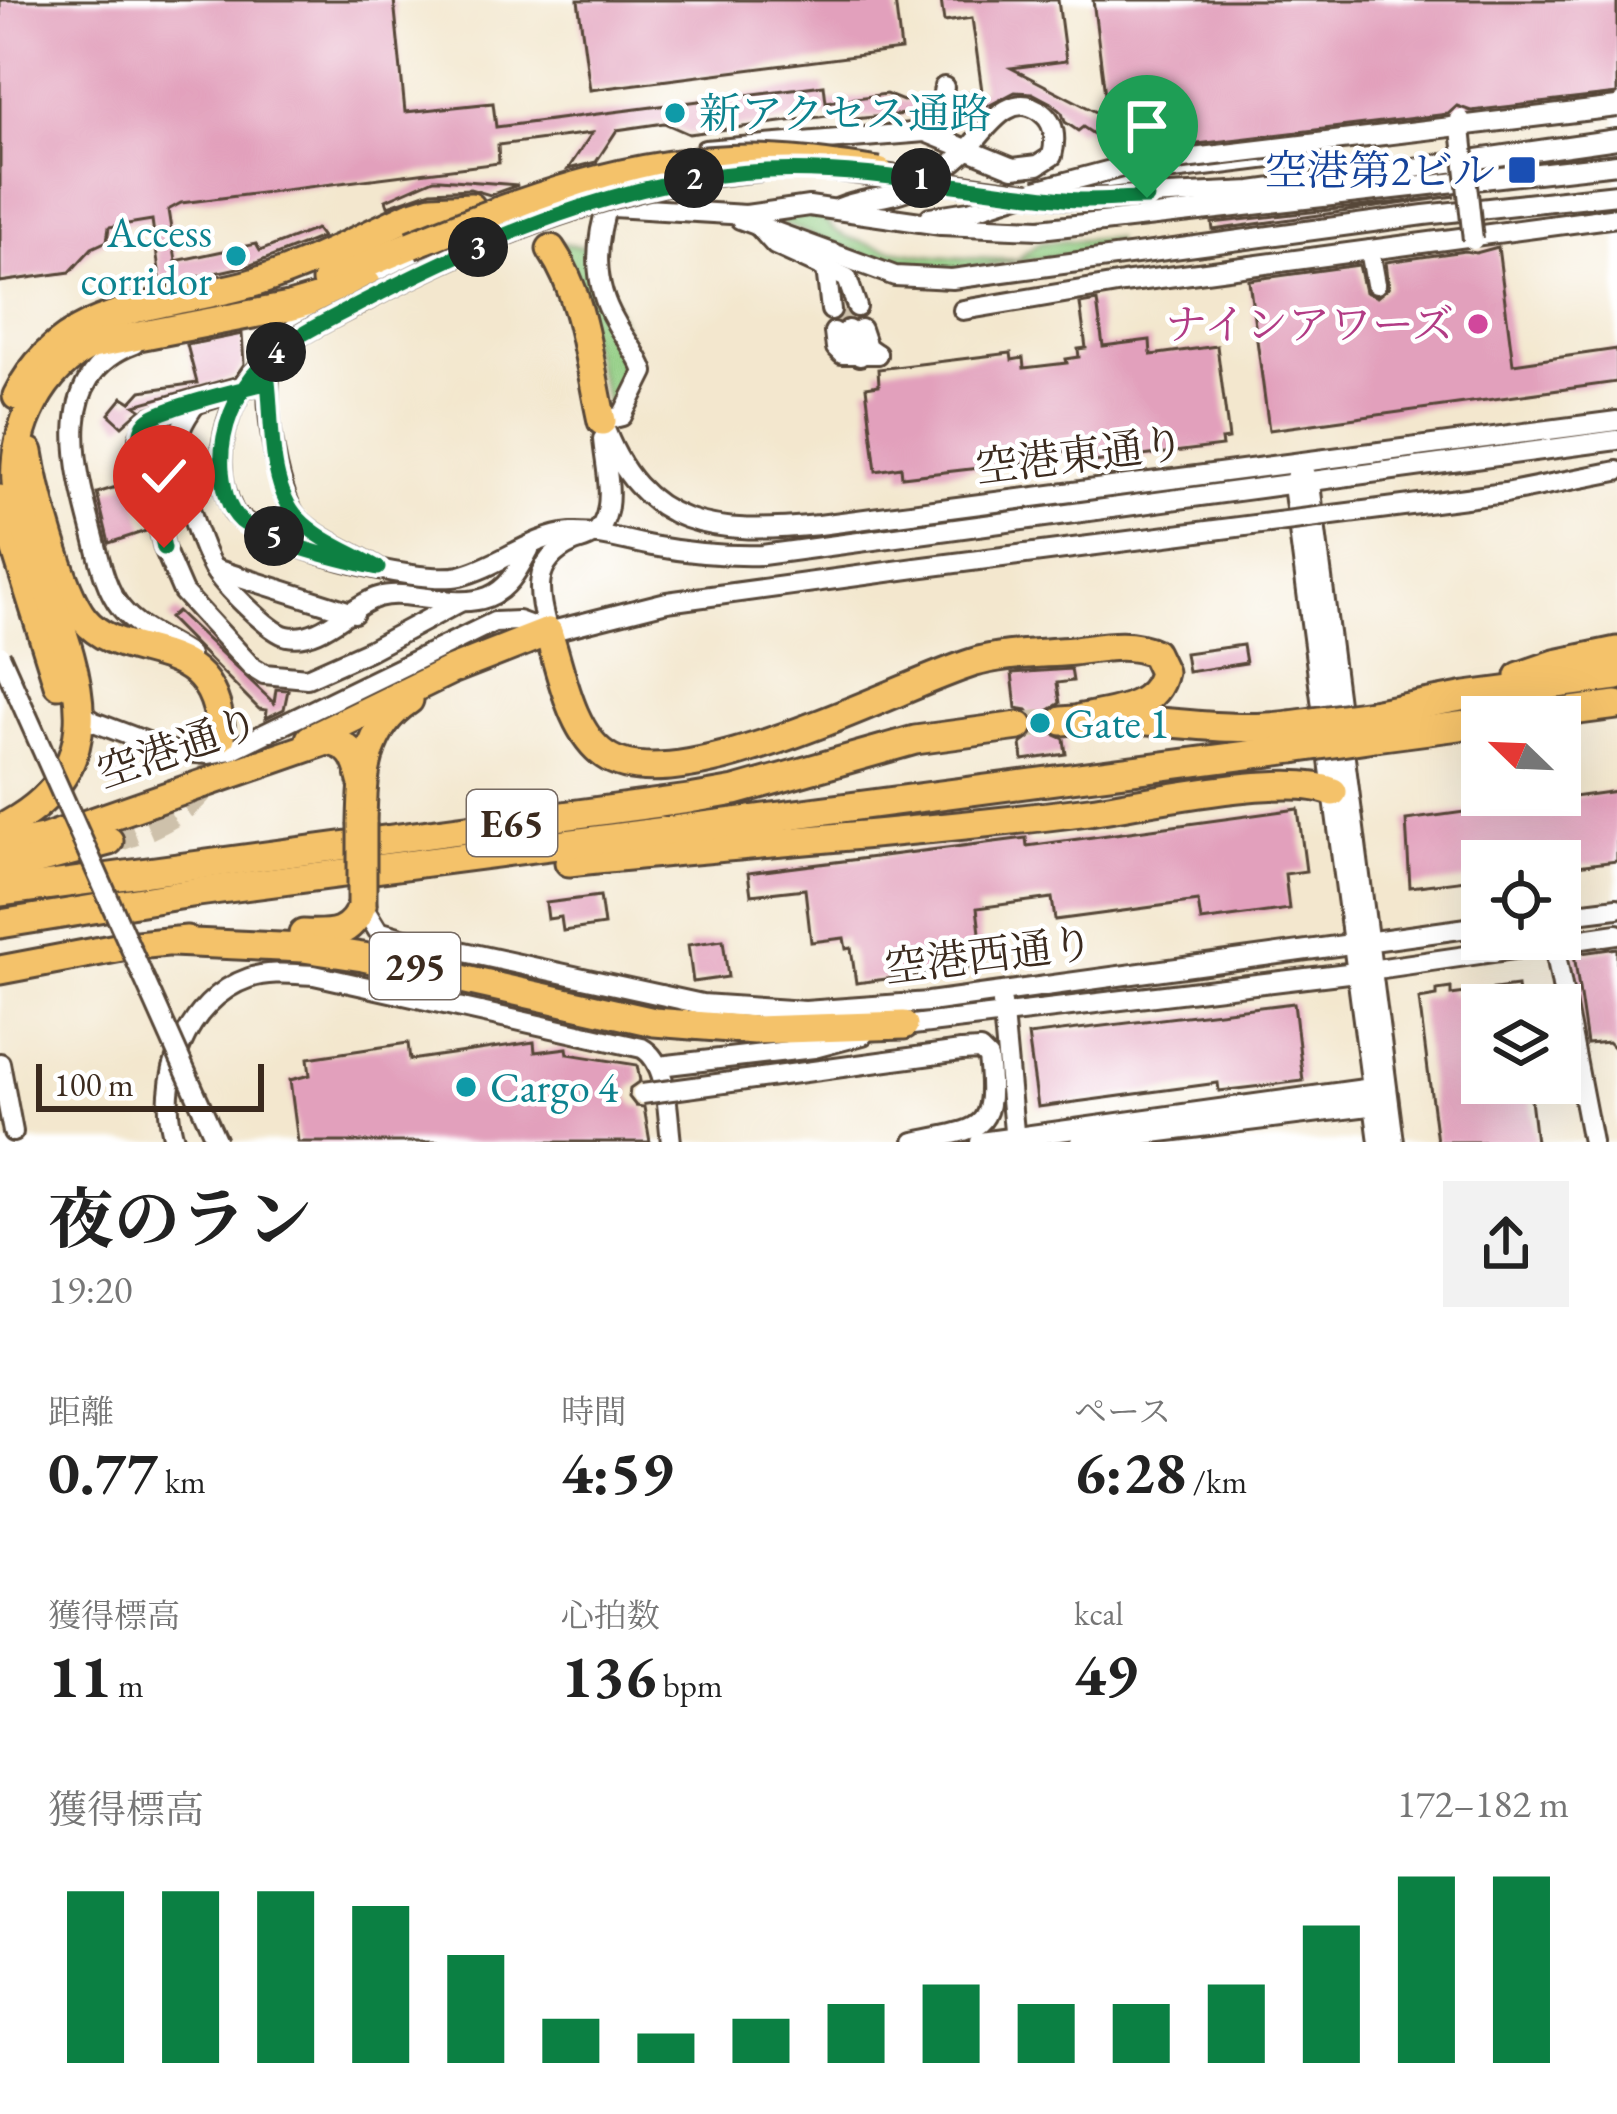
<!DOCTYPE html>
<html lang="ja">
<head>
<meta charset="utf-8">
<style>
	:root { --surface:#fff; --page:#f2f2f2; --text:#222; --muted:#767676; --accent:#0b8043 }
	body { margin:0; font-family:"EB Garamond","Noto Serif JP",serif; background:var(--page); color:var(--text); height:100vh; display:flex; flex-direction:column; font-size:45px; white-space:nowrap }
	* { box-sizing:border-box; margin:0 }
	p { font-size:39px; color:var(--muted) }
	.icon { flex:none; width:66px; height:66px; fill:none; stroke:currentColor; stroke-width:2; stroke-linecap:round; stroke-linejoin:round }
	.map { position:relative; height:1142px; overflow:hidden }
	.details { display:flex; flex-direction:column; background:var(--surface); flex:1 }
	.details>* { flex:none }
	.needle { width:78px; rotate:293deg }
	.buttons { position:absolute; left:1461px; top:696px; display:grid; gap:24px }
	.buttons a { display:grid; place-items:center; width:120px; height:120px; border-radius:0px; background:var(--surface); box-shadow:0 12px 48px #0002; font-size:60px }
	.scale { position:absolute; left:36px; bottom:30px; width:228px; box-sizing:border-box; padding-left:12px; border:6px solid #3b2a1e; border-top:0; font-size:33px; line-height:42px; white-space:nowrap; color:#3b2a1e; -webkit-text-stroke:9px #fff; paint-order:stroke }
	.pin { position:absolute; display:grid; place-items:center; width:102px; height:102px; color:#fff; margin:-123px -51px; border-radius:50% 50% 50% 0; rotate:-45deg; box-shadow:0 0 12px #0007 }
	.pin .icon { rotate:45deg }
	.km { position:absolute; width:60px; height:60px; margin:-30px; border-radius:50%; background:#222; color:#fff; font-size:33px; line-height:60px; text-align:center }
	.round { display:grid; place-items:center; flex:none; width:126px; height:126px; border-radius:0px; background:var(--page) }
	.overview { display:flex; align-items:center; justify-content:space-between; height:204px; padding:0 48px }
	h1 { font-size:66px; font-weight:700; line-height:90px }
	.metrics { display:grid; grid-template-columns:repeat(3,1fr); gap:18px; height:204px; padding:12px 48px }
	.metrics div { display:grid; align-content:center }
	.metrics b { font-size:60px; font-weight:700 }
	.metrics small { font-size:33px; font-weight:400 }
	.metrics p { font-size:33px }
	.chart { height:336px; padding:24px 48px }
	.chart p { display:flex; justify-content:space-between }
	.chart svg { width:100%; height:216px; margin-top:12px; stroke:var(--accent); stroke-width:6 }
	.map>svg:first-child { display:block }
</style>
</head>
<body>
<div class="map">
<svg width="1617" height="1142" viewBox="0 0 1617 1142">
	<rect width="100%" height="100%" fill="#fff"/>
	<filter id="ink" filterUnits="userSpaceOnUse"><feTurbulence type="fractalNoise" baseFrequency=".00833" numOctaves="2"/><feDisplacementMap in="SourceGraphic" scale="24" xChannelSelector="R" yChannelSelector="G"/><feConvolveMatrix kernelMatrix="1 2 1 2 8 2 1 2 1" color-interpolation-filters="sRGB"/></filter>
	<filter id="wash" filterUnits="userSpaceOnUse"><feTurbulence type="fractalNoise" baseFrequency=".004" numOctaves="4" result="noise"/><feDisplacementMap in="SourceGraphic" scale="48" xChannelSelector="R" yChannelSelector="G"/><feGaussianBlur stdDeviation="2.7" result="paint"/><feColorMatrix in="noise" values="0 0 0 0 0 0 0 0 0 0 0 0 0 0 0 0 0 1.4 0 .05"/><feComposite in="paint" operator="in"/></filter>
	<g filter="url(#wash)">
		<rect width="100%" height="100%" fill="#f3e7ce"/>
		<g fill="#90cc81" stroke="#667b50" stroke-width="3">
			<path d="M813,214c15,4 17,16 30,21 52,23 118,23 174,25l22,-17 76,-5 2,10 -198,27 -146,-55z"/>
			<polygon points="591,236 636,365 626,401 608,405 561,243 588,248"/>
		</g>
		<g id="blocks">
			<g fill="#e2a0bc">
				<polygon points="0,0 394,0 405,112 493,103 496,127 824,85 826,102 886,94 903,101 928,98 926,112 843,120 842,114 689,134 664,123 617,130 596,162 568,169 592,133 498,145 499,163 181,203 168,210 176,261 256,244 260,251 316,229 322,237 251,265 161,285 152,220 109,227 107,241 92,248 70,272 0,282"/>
				<polygon points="578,0 895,0 901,50 590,90"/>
				<polygon points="941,0 1058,0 1066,61 1011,68 1108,118 1093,0 1617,0 1617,94 1471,111 1457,106 1448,114 1181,146 1180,134 1148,139 1147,134 1098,137 1083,127 1078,131 1065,122 1062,113 1051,103 1032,93 1015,92 990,105 959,108 958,94 982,91 972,18 944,22"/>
				<polygon points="434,179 440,179 518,185 490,195 470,189 431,191 388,206 386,200"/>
				<polygon points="1455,196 1213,230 1212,223"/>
				<polygon points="1498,247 1513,364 1617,349 1617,382 1269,430 1249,280 1359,265 1365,292 1377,297 1389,287 1386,262 1465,251 1476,253"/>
				<polygon points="1097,301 1103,346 1150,340 1151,355 1217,346 1229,439 1221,440 1222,446 1086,463 1085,453 1058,451 1045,453 1047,466 1023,469 1022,463 902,477 901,467 876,471 866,387 879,385 878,369 1011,353 1012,360 1023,358 1024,368 1067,363 1066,359 1079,357 1078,349 1086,348 1080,304"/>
				<polygon points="242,334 244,364 235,377 135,405 141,409 122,426 109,414 123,397 131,402 141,391 197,383 187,345"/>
				<polygon points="132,482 146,531 109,543 97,493"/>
				<polygon points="177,611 274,703 276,689 288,690 284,709 266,718 267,710 259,709 169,618"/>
				<polygon points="1243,645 1246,663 1188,672 1185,653"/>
				<polygon points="1071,669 1073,681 1057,683 1060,703 1046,712 1044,721 1048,732 1064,739 1066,754 1023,760 1021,744 1035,734 1037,722 1027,710 1016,708 1012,673"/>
				<polygon points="1617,791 1617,861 1560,868 1560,861 1482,861 1482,878 1410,887 1406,820"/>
				<polygon points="1298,809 1306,871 1285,874 1289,909 1201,921 1198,901 1055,920 1052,898 977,908 984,966 856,983 851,948 846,949 844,938 811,942 805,889 751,895 748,873 1026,838 1027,846"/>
				<polygon points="600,896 604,925 563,931 561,917 548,919 546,903"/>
				<polygon points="723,940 728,977 693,982 688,945"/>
				<polygon points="1617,948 1617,1051 1608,1042 1587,1044 1574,954"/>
				<polygon points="1517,986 1519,1005 1482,1005 1482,1083 1529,1083 1536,1142 1437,1142 1419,999 1437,996 1437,990 1451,988 1451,995"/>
				<polygon points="1294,1003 1303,1081 1219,1091 1218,1083 1038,1107 1028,1035"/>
				<polygon points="534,1042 535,1052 567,1048 568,1054 637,1065 640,1081 630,1088 629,1097 636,1106 644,1107 650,1142 298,1142 290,1080 310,1075 308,1058 408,1043 410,1060"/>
			</g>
		</g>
	</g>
	<g filter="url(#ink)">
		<use href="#blocks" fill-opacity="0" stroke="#574638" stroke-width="3"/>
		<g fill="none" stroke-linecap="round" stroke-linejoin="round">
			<polyline stroke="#cec1ab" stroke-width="18" stroke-dasharray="18 9" stroke-linecap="butt" points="845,309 848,330"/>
			<g stroke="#cec1ab" stroke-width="27" stroke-dasharray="27 14" stroke-linecap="butt">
				<polyline points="1019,726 1062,721"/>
				<path d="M109,841c54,-18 107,-40 112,-104"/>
			</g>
			<defs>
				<g id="minor">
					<polyline points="925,132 938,121 944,87"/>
					<path d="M705,150l220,-18 88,36 25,-3 14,-9c4,-16 4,-32 -10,-43 -32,-26 -57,19 -75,37 -13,12 -31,26 -46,34 -24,14 -57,13 -82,24"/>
					<polyline points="1100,179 1287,156"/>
					<polyline points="1107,198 1252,191 1617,139"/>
					<polyline points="596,206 746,215 809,206 941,225 1040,229 1617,164"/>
					<polyline points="930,217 969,211 1025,193"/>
					<polyline points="740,219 895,276 952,279 1424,215 1617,194"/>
					<polyline points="758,226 775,245 847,278 857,307"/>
					<polyline points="1370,250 1376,284"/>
					<polyline points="826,268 831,310"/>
					<polyline points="360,288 471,235"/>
					<path d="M325,306c-23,12 -41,27 -52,51 -13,30 3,139 25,162 21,21 55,34 80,49"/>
					<polyline points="963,310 1123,283 1617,217"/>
					<polyline points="861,329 867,347 877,354"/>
					<polyline points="848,330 850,344 860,356"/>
					<polyline points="834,332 836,348 842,354 877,354"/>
					<path d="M134,344c-83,31 -59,122 -42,186 7,26 12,57 29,78 18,22 45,31 68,47"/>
					<polyline points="252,386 150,418 139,438 164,548 183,592 251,666 264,674 307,678 370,650 460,602"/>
					<path d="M196,403c-7,11 -15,20 -17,33 -5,30 19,105 34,132 10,17 56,64 74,68 34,7 62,-30 91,-39 30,-9 76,13 110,0 21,-8 31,-29 41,-47"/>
					<path d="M602,421c38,110 115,114 217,104l798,-104"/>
					<path d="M602,421l20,-5 22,-44c-6,-19 -20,-33 -29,-51 -23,-39 -20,-80 -6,-122"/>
					<polyline points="1304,473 1310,484 1394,1142"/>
					<polyline points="1296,475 1293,485 1379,1142"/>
					<polyline points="1505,493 1617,471"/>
					<path d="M234,513c31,33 181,72 226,63 38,-9 72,-40 111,-43 27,-1 55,8 81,13 38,7 72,10 110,9l855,-115"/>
					<polyline points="215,569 354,613"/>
					<path d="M548,632c-10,-38 -18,-70 24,-89 13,-5 24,-6 31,-20 12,-23 2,-59 0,-84"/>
					<polyline points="81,704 86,717 94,722 171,751 209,754 231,750 494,622 518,621 548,632 667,602 916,568"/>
					<polyline points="362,905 378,931 405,939 702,1004 805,1011 929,1002 1482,926"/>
					<polyline points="1560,915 1617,908"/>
					<polyline points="1553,939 1592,1142"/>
					<polyline points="1002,1003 1015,1142"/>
					<polyline points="896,1027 1356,972 1617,934"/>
					<polyline points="0,1063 13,1132"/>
					<polyline points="659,1066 814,1048 863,1035"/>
					<path d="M175,1142c-21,-60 12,-143 74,-164 20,-7 44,-4 65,-3l328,73c27,15 25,66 29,94"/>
					<path d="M914,1142c66,-14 83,-8 74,-84l-8,-8 -19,1"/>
					<polyline points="980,1142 1379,1087"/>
					<polyline points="1081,1142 1385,1104"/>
				</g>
				<g id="highway">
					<path d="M551,249c33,49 38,115 51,172"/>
					<polyline points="326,281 411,245"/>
					<path d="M17,396c47,-96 149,-87 239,-114 53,-17 103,-43 153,-66l23,-7 39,-2"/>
					<path d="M29,452c6,38 32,139 55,167 41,50 132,9 137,118"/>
					<polyline points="0,499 58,684"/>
					<path d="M548,632c13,37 22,99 57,123 70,49 291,-68 367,-92 32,-10 68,-9 101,-12 27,-3 56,-10 81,2l9,19c-7,37 -51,40 -81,46"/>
					<polyline points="1520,676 1555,664 1617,651"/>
					<polyline points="1372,714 1466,696 1617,676"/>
					<polyline points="1526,717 1617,705"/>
					<path d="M1062,721c75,-9 152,14 228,4"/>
					<polyline points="1375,737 1482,723"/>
					<polyline points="310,739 449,671 548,632"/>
					<path d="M362,823c1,-49 3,-94 47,-123"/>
					<path d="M0,829c161,-81 29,-230 16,-347 -2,-27 5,-56 18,-80 14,-26 32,-45 58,-57l197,-38 78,-23"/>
					<path d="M0,847l43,-8 284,-98c24,3 30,17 35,40"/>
					<path d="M569,862c173,-18 348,-29 520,-51 53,-7 201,-40 244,-19"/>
					<polyline points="0,870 109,841"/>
					<polyline points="0,892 689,799 735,791 915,740 1019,726"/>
					<polyline points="0,924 198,892 1293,749"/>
					<path d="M303,934c29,1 48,1 59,-29"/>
					<polyline points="172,942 303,948 363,957 654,1022 755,1030 904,1025"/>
					<polyline points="0,970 127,946 187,940"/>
				</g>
			</defs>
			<use href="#minor" stroke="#574638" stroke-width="24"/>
			<use href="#highway" stroke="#574638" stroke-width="33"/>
			<use href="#minor" stroke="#fff" stroke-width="18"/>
			<use href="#highway" stroke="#f4c26a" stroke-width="27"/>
			<defs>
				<g id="minor-bridge">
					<polyline points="1460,119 1473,240"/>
					<polyline points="868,172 1069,199 1107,198"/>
					<polyline points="1036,190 1126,166 1617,107"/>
					<path d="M234,513c-26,-50 -9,-112 30,-151 28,-27 68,-43 101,-61 123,-64 258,-120 397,-130"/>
					<polyline points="916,568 1505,493"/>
					<polyline points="0,655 217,1142"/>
					<polyline points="642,1094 961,1051"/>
				</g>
				<g id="highway-bridge">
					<path d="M411,245c110,-44 218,-86 339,-86 44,0 87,7 129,13"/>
					<polyline points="1290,725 1372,714"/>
					<polyline points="1293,749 1375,737"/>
					<polyline points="362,823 362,905"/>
				</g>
			</defs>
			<use href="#minor-bridge" stroke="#574638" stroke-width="24" stroke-linecap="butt"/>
			<use href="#highway-bridge" stroke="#574638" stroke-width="33" stroke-linecap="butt"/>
			<use href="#minor-bridge" stroke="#fff" stroke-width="18"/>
			<use href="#highway-bridge" stroke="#f4c26a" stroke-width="27"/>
		</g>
	</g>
	<g fill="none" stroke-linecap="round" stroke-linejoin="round" filter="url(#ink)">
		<defs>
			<path id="route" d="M164,548l-24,-110c1,-7 2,-12 7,-17 15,-14 98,-32 121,-39 5,41 0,104 30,136 20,22 55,35 80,50 -35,-8 -109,-25 -137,-47 -14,-12 -17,-33 -19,-50 -3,-40 13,-78 41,-107 27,-27 66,-44 100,-62 123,-64 263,-125 404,-131 101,-4 197,18 298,28 26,3 55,-1 82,-1"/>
		</defs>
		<use href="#route" stroke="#fff" stroke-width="24"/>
		<use href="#route" stroke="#0b8043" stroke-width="15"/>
	</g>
	<g fill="#0f9aa8" stroke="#fff" stroke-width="4.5">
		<circle cx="675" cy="113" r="12"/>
		<circle cx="236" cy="256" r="12"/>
		<circle cx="1040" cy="723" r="12"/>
		<circle cx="466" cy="1087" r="12"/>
	</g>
	<rect fill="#1a4fb4" stroke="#fff" stroke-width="4.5" x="1507" y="155" width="30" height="30" rx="6"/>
	<circle fill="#d1479c" stroke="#fff" stroke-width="4.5" cx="1478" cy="324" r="12"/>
	<g text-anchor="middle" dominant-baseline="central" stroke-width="9" stroke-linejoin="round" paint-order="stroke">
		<g fill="#fff" stroke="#766a62" stroke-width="3">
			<rect x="467" y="790" width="90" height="66" rx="9"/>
			<rect x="370" y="933" width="90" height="66" rx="9"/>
		</g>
		<g font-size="39" font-weight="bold" fill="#3b2a1e">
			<text x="512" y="823">E65</text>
			<text x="415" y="966">295</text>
		</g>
		<g font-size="42" fill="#0d838f" stroke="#fff" text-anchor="start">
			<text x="699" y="113">新アクセス通路</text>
			<text x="212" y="232" text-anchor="end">Access<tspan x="212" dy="48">corridor</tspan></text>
			<text x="1064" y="723">Gate 1</text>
			<text x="490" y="1087">Cargo 4</text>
		</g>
		<g font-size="42" fill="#164399" stroke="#fff" text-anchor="end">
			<text x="1495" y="170">空港第2ビル</text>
		</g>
		<g font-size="42" fill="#b23c85" stroke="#fff" text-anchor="end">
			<text x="1454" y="324">ナインアワーズ</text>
		</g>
		<g font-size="42" fill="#3b2a1e" stroke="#fff">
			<text transform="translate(1080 455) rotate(-7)">空港東通り</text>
			<text transform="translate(178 747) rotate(-19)">空港通り</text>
			<text transform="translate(989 955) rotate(-7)">空港西通り</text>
		</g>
	</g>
</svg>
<div class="buttons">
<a><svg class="needle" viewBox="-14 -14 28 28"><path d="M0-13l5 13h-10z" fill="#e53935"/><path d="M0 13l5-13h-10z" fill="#767676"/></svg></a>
<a><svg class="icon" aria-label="locate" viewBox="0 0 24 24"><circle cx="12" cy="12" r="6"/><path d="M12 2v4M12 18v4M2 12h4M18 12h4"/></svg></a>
<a><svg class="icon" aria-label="layers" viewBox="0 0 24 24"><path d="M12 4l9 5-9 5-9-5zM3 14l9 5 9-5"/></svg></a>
</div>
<div class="scale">100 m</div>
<div class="pin" style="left:1147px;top:198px;background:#1e9e55"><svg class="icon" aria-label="arrive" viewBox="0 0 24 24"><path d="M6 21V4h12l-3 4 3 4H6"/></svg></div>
<div class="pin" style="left:164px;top:548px;background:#d93025"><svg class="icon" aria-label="check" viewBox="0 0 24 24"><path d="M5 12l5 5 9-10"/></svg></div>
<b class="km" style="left:921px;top:178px">1</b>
<b class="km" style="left:694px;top:178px">2</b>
<b class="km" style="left:478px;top:247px">3</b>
<b class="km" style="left:276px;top:352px">4</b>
<b class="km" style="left:274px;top:536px">5</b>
</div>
<section class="details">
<div class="overview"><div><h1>夜のラン</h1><p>19:20</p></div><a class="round"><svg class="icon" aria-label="share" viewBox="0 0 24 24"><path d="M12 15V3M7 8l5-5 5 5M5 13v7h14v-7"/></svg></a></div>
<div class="metrics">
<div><p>距離</p><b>0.77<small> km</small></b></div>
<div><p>時間</p><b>4:59</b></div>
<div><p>ペース</p><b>6:28<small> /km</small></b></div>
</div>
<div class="metrics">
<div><p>獲得標高</p><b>11<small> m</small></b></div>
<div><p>心拍数</p><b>136<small> bpm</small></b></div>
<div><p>kcal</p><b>49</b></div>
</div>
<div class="chart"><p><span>獲得標高</span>172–182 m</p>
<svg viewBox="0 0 160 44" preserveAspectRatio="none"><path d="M5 44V9M15 44V9M25 44V9M35 44V12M45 44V22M55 44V35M65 44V38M75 44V35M85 44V32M95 44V28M105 44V32M115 44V32M125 44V28M135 44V16M145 44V6M155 44V6"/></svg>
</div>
</section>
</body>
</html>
